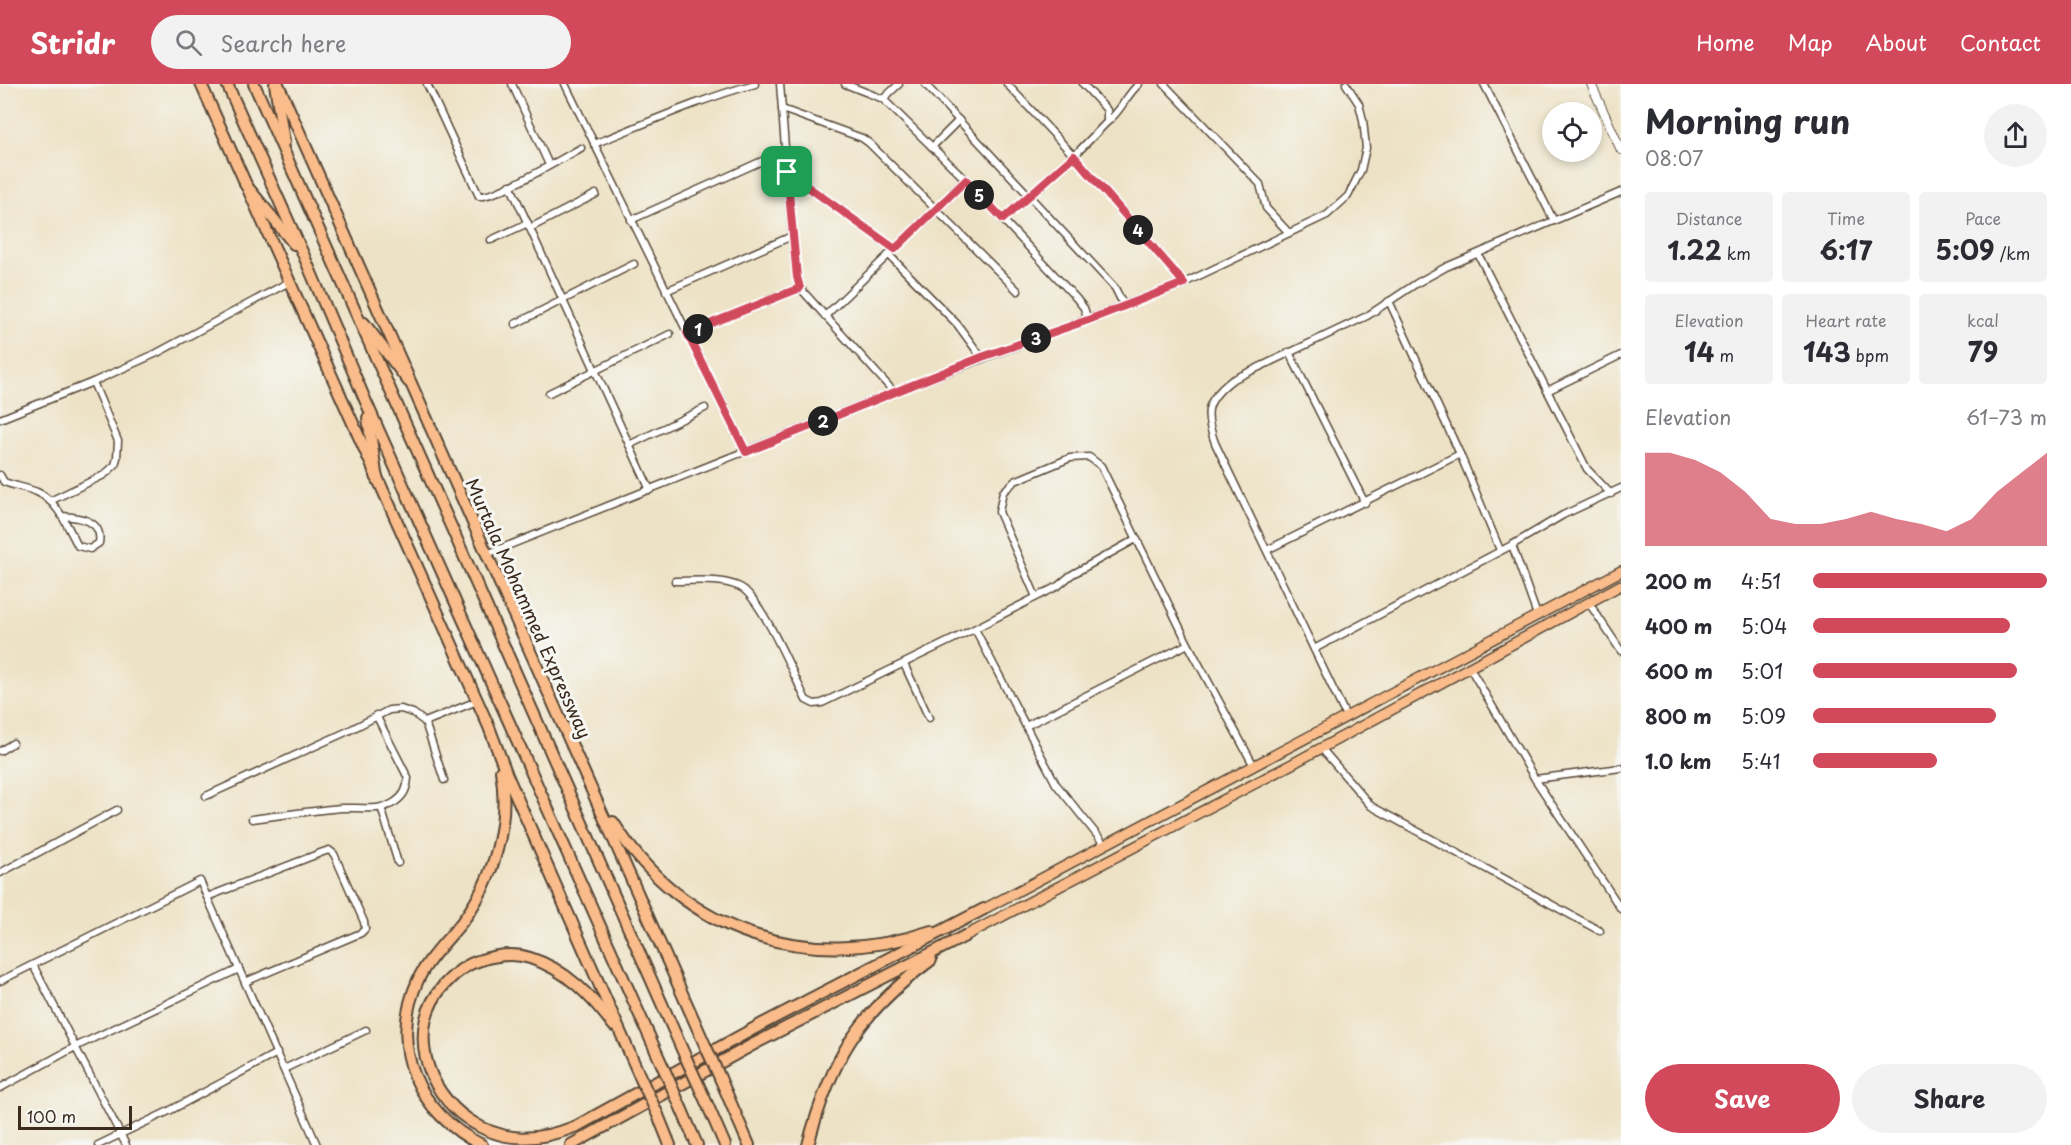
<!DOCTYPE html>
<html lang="en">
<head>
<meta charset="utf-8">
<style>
	:root { --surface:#fff; --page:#f2f2f3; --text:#2b2b33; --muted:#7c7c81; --accent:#d1495b }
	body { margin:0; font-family:"Playpen Sans",sans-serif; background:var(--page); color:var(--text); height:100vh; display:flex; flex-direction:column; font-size:22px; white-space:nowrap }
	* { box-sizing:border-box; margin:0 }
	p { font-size:20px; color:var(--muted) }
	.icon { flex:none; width:33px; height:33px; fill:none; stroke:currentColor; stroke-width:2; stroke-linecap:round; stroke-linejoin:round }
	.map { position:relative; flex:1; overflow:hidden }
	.sheet { display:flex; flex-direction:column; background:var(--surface); width:450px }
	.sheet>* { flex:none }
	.buttons { position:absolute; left:1542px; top:18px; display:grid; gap:12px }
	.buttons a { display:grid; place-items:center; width:60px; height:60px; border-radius:50%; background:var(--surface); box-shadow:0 3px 9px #0003; font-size:30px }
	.scale { position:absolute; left:18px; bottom:15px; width:114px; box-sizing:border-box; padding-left:6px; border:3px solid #3b2a1e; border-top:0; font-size:16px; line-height:21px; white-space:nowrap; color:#3b2a1e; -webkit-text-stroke:4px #f6f6f2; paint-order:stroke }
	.pin { position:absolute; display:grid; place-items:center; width:51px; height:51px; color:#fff; margin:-26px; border-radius:12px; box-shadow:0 3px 9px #0006 }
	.km { position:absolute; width:30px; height:30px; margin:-15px; border-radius:50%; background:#222; color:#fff; font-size:16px; line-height:30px; text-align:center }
	.round { display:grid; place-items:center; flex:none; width:63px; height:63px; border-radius:32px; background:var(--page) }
	.head { display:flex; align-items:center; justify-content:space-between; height:102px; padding:0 24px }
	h1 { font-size:33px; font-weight:700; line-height:45px }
	.stats { display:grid; grid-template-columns:repeat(3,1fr); gap:9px; height:102px; padding:6px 24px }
	.stats div { display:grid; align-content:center; border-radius:6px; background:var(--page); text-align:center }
	.stats b { font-size:26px; font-weight:700 }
	.stats small { font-size:16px; font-weight:400 }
	.stats p { font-size:16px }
	.chart { height:168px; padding:12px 24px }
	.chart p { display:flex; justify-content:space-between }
	.chart svg { width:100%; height:108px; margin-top:6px; fill:var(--accent); opacity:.7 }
	.button { display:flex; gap:12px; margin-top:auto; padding:12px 24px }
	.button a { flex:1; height:69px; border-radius:36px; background:var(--accent); color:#fff; font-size:24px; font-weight:700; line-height:69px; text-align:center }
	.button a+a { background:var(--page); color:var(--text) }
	ul { padding:0 24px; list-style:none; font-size:20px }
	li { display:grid; grid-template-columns:96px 72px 1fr; align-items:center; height:45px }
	li i { height:15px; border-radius:8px; background:var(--accent) }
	header { display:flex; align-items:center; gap:36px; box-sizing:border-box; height:84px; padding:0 30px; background:var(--accent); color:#fff }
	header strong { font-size:28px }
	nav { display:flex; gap:33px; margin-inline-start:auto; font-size:21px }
	.search { width:420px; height:54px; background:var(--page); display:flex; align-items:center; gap:15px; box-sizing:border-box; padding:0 21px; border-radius:33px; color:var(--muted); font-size:22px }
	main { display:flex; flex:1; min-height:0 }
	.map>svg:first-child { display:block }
</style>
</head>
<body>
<header>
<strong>Stridr</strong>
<div class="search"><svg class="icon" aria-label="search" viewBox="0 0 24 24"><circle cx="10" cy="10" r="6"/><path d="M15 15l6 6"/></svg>Search here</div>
<nav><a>Home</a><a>Map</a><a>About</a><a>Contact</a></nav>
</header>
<main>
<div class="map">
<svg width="1621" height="1061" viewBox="0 0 1621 1061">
	<rect width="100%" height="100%" fill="#f6f6f2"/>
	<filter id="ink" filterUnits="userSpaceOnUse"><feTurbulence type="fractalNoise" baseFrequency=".0167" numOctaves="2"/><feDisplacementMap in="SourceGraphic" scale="12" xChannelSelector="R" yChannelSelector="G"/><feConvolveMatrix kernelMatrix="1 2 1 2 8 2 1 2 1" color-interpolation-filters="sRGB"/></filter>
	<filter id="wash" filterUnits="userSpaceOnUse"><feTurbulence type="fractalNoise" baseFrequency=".008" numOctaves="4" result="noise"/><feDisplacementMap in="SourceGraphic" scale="24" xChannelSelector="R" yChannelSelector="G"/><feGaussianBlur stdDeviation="1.35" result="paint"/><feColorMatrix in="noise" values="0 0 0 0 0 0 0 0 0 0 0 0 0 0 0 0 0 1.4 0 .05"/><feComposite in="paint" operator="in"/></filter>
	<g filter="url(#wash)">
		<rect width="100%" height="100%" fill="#ede2c5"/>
	</g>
	<g filter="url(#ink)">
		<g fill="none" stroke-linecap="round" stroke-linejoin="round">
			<defs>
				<g id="minor">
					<path d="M427,0l52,112c17,2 84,-38 102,-48"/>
					<polyline points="512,0 549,81"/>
					<polyline points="565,0 746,368"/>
					<polyline points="780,0 792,152 797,193 800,204 894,308"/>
					<polyline points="845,0 883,15 966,96 1076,214 1084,224 1088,236"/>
					<polyline points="925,0 1115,204 1124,222"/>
					<polyline points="1007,0 1074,72 1184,199"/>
					<polyline points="1164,0 1260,100 1266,124 1289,149"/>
					<polyline points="1484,0 1554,137"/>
					<polyline points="883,15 899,0"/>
					<polyline points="782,25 862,54 869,59 1018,207"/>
					<path d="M1107,38c14,-10 19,-27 32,-38"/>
					<path d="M594,60c53,-21 106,-45 161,-60"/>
					<polyline points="932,63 959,36"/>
					<polyline points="787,88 895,165"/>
					<polyline points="510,101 650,406"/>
					<polyline points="1003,135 1074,72 1107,38 1107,26 1083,0"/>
					<polyline points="631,136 784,67"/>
					<polyline points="530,144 596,110"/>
					<polyline points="491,156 528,139"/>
					<polyline points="1478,170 1587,385 1611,410"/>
					<polyline points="889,171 957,240 982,274"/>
					<polyline points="666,207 792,152"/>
					<polyline points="1389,217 1460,370 1500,466"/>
					<polyline points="825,232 966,96"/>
					<polyline points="515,240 634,180"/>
					<polyline points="687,249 800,204"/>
					<polyline points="1289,268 1365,419"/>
					<polyline points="1547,307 1621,271"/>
					<polyline points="549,309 670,250"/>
					<polyline points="0,335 93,298 157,269 289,198"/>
					<polyline points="629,361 705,324"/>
					<path d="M0,391l4,7c11,4 23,6 33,10 21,9 31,36 41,54l12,3 9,-6c4,-23 -20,-26 -37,-27"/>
					<polyline points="50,417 104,391 115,381 117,374 118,357 93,298"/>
					<polyline points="1512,461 1537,531"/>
					<polyline points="1267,466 1460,370"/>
					<polyline points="487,470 894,308 1184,199 1327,131 1348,112 1361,86 1366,64 1363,36 1359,20 1346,0"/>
					<path d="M675,497c22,0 45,-3 65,6 21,10 54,89 66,113l8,4 8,-1 148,-72 88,-45 13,-11 65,-36"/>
					<polyline points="1036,513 999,428 1003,408 1015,397 1070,374 1089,373 1101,382 1188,560 1254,682"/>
					<polyline points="1589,519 1621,567"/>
					<polyline points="975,545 1056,700 1105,761"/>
					<polyline points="1314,565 1512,461 1563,431 1621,404"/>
					<polyline points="904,580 929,634"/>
					<polyline points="1470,584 1535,695 1621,825"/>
					<path d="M1346,632l-131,-273c-11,-30 -10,-42 17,-63l135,-64 50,-33 29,-16 175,-75"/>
					<polyline points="425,638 444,696"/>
					<polyline points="1026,642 1188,560"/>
					<polyline points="1321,664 1371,722 1600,847"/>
					<polyline points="0,667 13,659"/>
					<polyline points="1535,695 1621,684"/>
					<polyline points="206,712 346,648 389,626 401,625 413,629 425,638 477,617"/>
					<polyline points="381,723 398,779"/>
					<path d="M252,735c30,-4 59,-8 89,-11 17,-1 39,4 54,-6 9,-6 12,-13 13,-24l-32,-63"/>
					<polyline points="0,789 117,726"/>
					<polyline points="207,813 323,768 329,766 334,770 364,838 365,845 361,849 245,898"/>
					<polyline points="33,881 126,1061"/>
					<polyline points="0,897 200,797 317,1061"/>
					<polyline points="284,985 366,946"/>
					<polyline points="0,1004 75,963 239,885"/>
					<polyline points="98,1061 169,1027 277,969"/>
				</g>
				<polyline id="tertiary" points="1591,0 1621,66"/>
				<g id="primary">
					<polyline points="984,825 1621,487"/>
					<polyline points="965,852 1292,680 1621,501"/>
				</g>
				<g id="trunk">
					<polyline points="201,0 489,643 507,691 641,995"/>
					<polyline points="278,0 705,961"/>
					<path d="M613,738c70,112 195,151 318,109"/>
					<path d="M614,942c-22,-29 -48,-57 -84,-68 -16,-5 -33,-3 -49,2 -15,4 -27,14 -37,25 -38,42 -19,106 25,135 35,24 70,21 108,6l187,-103 220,-114"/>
					<polyline points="720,994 749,1061"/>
					<polyline points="658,1031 670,1061"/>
					<path d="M482,1061c-64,-31 -94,-98 -64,-165 10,-22 29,-39 44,-58 32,-42 48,-99 39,-151"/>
					<polyline points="571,1061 754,960 965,852"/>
					<path d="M808,1061c23,-87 51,-132 123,-185"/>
				</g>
				<g id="motorway">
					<polyline points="227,0 304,172 366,318 663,983"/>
					<path d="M254,0c144,324 289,647 431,972"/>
					<polyline points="275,0 284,58"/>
					<polyline points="245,100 294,160"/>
					<polyline points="364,239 409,298"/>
					<polyline points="368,334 377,396"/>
					<polyline points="704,1013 725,1061"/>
					<polyline points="682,1026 697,1061"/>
				</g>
			</defs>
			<use href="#minor" stroke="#564637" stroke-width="9"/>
			<use href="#tertiary" stroke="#564637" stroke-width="10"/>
			<use href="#primary" stroke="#564637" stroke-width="12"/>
			<use href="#trunk" stroke="#564637" stroke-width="14"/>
			<use href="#motorway" stroke="#564637" stroke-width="14"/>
			<use href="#minor" stroke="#fff" stroke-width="6"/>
			<use href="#tertiary" stroke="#fff" stroke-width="8"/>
			<use href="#primary" stroke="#f9bc8a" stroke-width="9"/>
			<use href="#trunk" stroke="#f9bc8a" stroke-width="10"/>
			<use href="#motorway" stroke="#f9bc8a" stroke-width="10"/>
			<defs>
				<g id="trunk-bridge">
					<polyline points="705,961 720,994"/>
					<polyline points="641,995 658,1031"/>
				</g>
				<g id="motorway-bridge">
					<polyline points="685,972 704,1013"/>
					<polyline points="663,983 682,1026"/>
				</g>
			</defs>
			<use href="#trunk-bridge" stroke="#564637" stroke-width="14" stroke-linecap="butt"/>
			<use href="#motorway-bridge" stroke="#564637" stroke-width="14" stroke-linecap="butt"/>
			<use href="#trunk-bridge" stroke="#f9bc8a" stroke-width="10"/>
			<use href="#motorway-bridge" stroke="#f9bc8a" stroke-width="10"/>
		</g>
	</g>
	<g fill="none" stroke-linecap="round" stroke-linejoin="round" filter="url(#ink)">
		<defs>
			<polygon id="route" points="1074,72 1184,199 1088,236 982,273 746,368 687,249 800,204 797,193 787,88 895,165 966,96 1003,135"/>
		</defs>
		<use href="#route" stroke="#fff" stroke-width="12"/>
		<use href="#route" stroke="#d1495b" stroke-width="8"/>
	</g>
	<g text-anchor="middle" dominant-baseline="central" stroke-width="6" stroke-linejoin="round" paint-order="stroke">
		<g font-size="18" fill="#3b2a1e" stroke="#f6f6f2">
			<text transform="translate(529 524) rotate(66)">Murtala Mohammed Expressway</text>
		</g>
	</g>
</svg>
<div class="buttons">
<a><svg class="icon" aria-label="locate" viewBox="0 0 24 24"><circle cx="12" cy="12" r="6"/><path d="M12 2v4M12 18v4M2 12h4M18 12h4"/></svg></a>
</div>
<div class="scale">100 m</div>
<div class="pin" style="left:787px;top:88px;background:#1e9e55"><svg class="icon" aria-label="arrive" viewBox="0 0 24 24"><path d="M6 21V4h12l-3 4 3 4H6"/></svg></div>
<b class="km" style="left:698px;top:245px">1</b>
<b class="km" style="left:823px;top:337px">2</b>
<b class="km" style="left:1036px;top:254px">3</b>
<b class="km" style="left:1138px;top:146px">4</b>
<b class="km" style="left:979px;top:111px">5</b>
</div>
<section class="sheet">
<div class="head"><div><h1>Morning run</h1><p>08:07</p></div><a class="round"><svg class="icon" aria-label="share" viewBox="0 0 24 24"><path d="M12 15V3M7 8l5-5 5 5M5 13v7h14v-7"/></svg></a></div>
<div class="stats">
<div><p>Distance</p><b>1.22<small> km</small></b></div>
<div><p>Time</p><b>6:17</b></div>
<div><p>Pace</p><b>5:09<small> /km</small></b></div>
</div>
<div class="stats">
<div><p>Elevation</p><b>14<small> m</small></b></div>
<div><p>Heart rate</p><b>143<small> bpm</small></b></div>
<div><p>kcal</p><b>79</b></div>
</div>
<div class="chart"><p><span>Elevation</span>61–73 m</p>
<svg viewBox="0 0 160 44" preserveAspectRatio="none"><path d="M0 44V6L10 6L20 9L30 14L40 22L50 33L60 35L70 35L80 33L90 30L100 33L110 35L120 38L130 33L140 22L150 14L160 6V44z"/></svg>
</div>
<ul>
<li><b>200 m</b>4:51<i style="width:100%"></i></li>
<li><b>400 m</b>5:04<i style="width:84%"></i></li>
<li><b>600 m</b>5:01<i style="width:87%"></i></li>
<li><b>800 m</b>5:09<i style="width:78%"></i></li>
<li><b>1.0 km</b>5:41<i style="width:53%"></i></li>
</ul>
<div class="button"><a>Save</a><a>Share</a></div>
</section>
</main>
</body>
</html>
